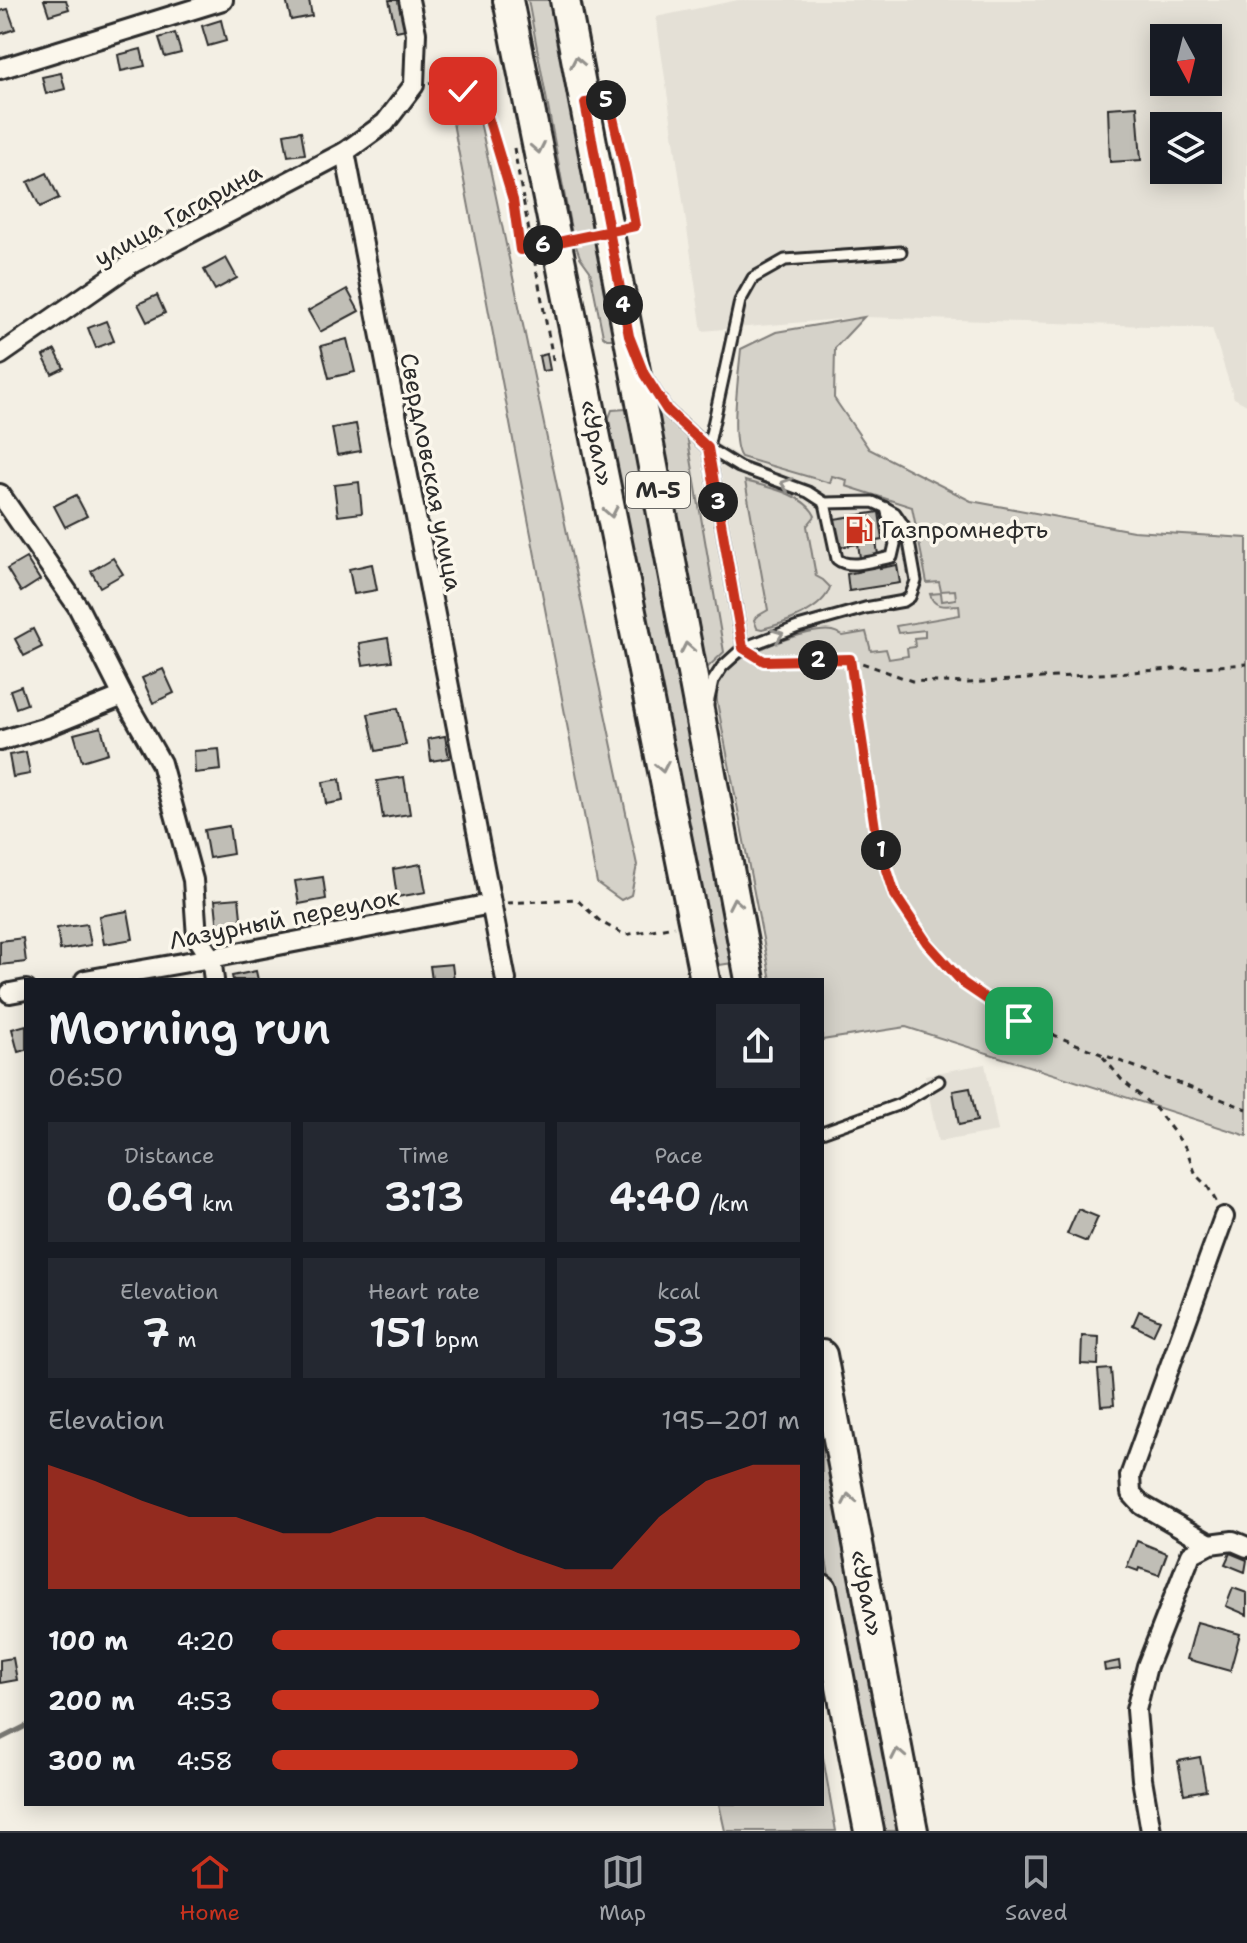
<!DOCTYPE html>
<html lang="en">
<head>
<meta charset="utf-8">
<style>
	:root { --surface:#171b24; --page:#242831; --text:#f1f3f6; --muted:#9ea1a6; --line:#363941; --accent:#c8321e }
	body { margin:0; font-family:"Shantell Sans",sans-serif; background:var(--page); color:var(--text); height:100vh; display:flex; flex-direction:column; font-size:30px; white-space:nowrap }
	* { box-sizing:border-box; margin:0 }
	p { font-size:26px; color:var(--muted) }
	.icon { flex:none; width:44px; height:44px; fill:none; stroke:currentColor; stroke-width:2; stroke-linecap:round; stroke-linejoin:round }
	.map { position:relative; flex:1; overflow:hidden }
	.drawer { position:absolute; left:24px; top:978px; width:800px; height:828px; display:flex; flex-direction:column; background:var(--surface); border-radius:0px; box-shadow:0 4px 20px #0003 }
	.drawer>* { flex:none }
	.needle { width:52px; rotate:173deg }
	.buttons { position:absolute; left:1150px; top:24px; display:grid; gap:16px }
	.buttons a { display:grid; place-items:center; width:72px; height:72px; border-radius:0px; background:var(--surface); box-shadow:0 4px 20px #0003; font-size:40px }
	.pin { position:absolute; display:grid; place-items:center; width:68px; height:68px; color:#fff; margin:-34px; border-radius:16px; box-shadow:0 4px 12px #0006 }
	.km { position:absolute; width:40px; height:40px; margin:-20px; border-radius:50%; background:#222; color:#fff; font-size:22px; line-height:40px; text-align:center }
	.round { display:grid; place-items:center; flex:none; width:84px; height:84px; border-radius:0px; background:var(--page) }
	.summary { display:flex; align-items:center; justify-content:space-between; height:136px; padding:0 24px }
	h1 { font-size:44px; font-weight:600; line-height:60px }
	.metrics { display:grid; grid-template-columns:repeat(3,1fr); gap:12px; height:136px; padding:8px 24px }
	.metrics div { display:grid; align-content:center; border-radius:0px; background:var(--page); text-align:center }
	.metrics b { font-size:40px; font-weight:600 }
	.metrics small { font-size:22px; font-weight:400 }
	.metrics p { font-size:22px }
	.chart { height:224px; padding:16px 24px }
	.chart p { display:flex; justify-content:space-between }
	.chart svg { width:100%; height:144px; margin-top:8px; fill:var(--accent); opacity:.7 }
	ul { padding:0 24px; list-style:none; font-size:26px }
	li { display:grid; grid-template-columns:128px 96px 1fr; align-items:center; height:60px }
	li i { height:20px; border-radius:10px; background:var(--accent) }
	.dock { display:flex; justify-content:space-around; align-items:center; height:112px; border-top:2px solid var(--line); background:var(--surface); font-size:22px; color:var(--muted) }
	.dock a { display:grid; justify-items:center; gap:4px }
	.dock .active { color:var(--accent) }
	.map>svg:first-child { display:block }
</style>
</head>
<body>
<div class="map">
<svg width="1247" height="1831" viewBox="0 0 1247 1831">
	<rect width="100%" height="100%" fill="#f3efe4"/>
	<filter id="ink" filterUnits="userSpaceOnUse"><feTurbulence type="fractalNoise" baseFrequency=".0125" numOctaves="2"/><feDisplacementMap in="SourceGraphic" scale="16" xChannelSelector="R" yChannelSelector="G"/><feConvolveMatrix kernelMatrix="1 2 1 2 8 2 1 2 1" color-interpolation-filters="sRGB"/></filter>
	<g filter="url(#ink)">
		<g fill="#e4e0d6" fill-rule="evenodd">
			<path d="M738,0h509v405l-13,-7 -22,-70 -348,-11 -162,14 -46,-314zM1164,38h44v44h-44zM1164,126h44v44h-44z"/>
			<polygon points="650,371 667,399 697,432 741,457 829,483 832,476 847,480 846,486 912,507 927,583 940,582 941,591 955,589 957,599 942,601 941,593 937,605 959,605 960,615 952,616 898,633 925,630 926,637 916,647 907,648 909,656 888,659 871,652 866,632 843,636 818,631 764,647 716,687 712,706 707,668"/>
			<polygon points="985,1064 998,1131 938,1142 925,1075"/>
		</g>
		<g fill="#d5d2c9" stroke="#807e7a" stroke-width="2">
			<polygon points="528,0 551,0 578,136 581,162 617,333 614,339 607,339 603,336 590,271 580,257 572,235"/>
			<polygon points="473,88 637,865 631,895 621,900 597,883 447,91"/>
			<path d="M864,317l-29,31 -1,50 35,51 102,52 162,30 114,7v598l-341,-109 -84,13v-60h-51l-54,-278c-1,-11 -1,-20 6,-29 15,-19 85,-46 109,-42 5,1 6,2 11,5l23,-4 5,19 15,-2 3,10 19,-3 -1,-8 8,-1 -1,-9 11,-1v-7l-27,3 -2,-7 64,-11 -1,-10c-13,1 -25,4 -29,-11l11,-1 1,8 14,-2 -1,-9 -14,1 -2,-9 -12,1 -15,-76 -66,-21 1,-6 -15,-4 -2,7 -89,-26c-12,-15 -2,-86 0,-108l35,-17z"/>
			<polygon points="626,409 632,416 736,952 732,963 720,965 711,958 607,423 612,410"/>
			<polygon points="657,409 687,435 724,652 707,668"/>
			<path d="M745,481c22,6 60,13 70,35l-8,10 9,50 7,4 7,7c-6,23 -47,37 -68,42l-5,-1 -3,-8 2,-3 12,-7z"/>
			<polygon points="822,1405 903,1831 878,1831 822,1539"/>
			<polygon points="822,1752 836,1831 725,1831 719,1804 822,1804"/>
		</g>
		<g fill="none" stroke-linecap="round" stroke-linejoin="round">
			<polyline stroke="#787772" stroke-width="5" points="0,1739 26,1726"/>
		</g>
		<g fill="#c0beb6" stroke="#2b2b2b" stroke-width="2">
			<polygon points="44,0 66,0 69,9 49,15"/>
			<polygon points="286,0 309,0 312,16 291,20"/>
			<polygon points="389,0 405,0 411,28 396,31"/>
			<polygon points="8,9 15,29 0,34 0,11"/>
			<polygon points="221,20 226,41 208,46 202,26"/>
			<polygon points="175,33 181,53 165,57 159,38"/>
			<polygon points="141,49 145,66 121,71 118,55"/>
			<polygon points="61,73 65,89 46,94 42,77"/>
			<polygon points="622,91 625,107 616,108 614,93"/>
			<polygon points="1137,106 1141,160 1110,162 1108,108"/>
			<polygon points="301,131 305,154 288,156 284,134"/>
			<polygon points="47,173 59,198 40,207 28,182"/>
			<polygon points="226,258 237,278 215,290 204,270"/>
			<polygon points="347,289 359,311 320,332 308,311"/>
			<polygon points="157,295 165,313 147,322 138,304"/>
			<polygon points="106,321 114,341 96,348 88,328"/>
			<polygon points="347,339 355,372 329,378 321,346"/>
			<polygon points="55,350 64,368 52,374 43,356"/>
			<polygon points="547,354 550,370 542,371 539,356"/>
			<polygon points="356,424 361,451 337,455 332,428"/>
			<polygon points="359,482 362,513 338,516 334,485"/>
			<polygon points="76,495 87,516 65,527 54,506"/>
			<polygon points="879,512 883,540 839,547 834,519"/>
			<polygon points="876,541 880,568 897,565 900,583 849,591 847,574 862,571 858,544"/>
			<polygon points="26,558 40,580 21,592 7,569"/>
			<polygon points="113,558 123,574 100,587 91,571"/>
			<polygon points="372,564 377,590 354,594 349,569"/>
			<polygon points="33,629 42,647 24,656 15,639"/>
			<polygon points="388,638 392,661 363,665 359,643"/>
			<polygon points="163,669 174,693 153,703 142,678"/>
			<polygon points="21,686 27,704 16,708 10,690"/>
			<polygon points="398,708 406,745 376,751 368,714"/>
			<polygon points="101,727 108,753 82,761 74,734"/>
			<polygon points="445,736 449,758 431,761 428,739"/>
			<polygon points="219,749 221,770 195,773 194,751"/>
			<polygon points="26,752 30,774 13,777 9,755"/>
			<polygon points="404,777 410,814 383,818 377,781"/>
			<polygon points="340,779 343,801 326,804 323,782"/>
			<polygon points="229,826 233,854 209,858 204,830"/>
			<polygon points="421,864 426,892 397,897 393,869"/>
			<polygon points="323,877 326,899 299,904 295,881"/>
			<polygon points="239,898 242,928 218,930 215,900"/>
			<polygon points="128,911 133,939 104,944 99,916"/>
			<polygon points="87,924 91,945 60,950 57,928"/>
			<polygon points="23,938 26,962 0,965 0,941"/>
			<polygon points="452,964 454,980 432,980 430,966"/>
			<polygon points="256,971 258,980 233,980 232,976"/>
			<polygon points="26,1025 26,1050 18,1052 12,1029"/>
			<polygon points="970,1088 977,1121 959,1125 953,1091"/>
			<polygon points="1078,1209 1098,1217 1087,1242 1067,1234"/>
			<polygon points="1139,1311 1160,1320 1153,1335 1133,1325"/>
			<polygon points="1082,1336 1099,1337 1098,1365 1081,1364"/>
			<polygon points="1111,1369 1114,1405 1101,1406 1098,1370"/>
			<polygon points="1137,1541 1167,1553 1159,1575 1139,1568 1138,1571 1127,1567"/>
			<polygon points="1230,1553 1247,1560 1245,1572 1225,1564"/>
			<polygon points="1233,1588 1247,1593 1247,1615 1226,1606"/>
			<polygon points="1197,1622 1240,1634 1230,1671 1187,1659"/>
			<polygon points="13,1658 17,1680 0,1683 0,1660"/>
			<polygon points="1119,1661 1120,1669 1105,1671 1104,1664"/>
			<polygon points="1200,1757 1206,1790 1184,1794 1178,1761"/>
		</g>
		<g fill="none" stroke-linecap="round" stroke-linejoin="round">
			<defs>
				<g id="service">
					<polyline points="647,379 667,410 708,448 739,467 808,492 825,503 873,502 886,508 895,513 904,526 909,542 916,581 910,597 904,601 865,608 798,627 743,648 722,667 713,681 708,704"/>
					<path d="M825,503l12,56c13,11 38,1 55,-2l3,-13 -9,-36"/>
					<polyline points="743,648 708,448 740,301 753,278 785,260 901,252"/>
					<polyline points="822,1132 900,1104 939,1081"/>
				</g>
				<g id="minor">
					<polyline points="0,69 223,0"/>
					<polyline points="345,152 506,980"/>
					<polyline points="0,355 131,264 345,152 385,123 414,85 416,33 409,0"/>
					<polyline points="0,494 78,607 123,696 161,763 193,880 197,937 211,958 214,980"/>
					<polyline points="0,741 46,727 123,696"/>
					<polyline points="85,980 211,958 491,904"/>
					<polyline points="10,993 26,990"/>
					<polyline points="1210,1544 1142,1505 1131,1493 1130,1476 1224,1217"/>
					<polyline points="1151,1831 1142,1779 1136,1710 1147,1666 1191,1554 1210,1544 1233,1541 1247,1547"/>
				</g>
				<g id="primary">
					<polyline points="508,0 705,980"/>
					<polyline points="565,0 750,980"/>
					<polyline points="822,1355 913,1831"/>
					<polyline points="822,1589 869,1831"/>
				</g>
			</defs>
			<use href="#service" stroke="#2b2b2b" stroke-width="15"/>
			<use href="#minor" stroke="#2b2b2b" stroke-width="24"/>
			<use href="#primary" stroke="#2b2b2b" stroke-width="34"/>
			<g stroke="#2b2b2b" stroke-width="3" stroke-dasharray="6 6" stroke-linecap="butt">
				<path d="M429,83c20,-4 40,11 55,21l29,96 7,50"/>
				<polyline points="606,100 609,100 626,174 635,226"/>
				<polyline points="514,148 523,199"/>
				<polyline points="513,200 523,199 553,359 557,358"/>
				<polyline points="756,655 764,661 850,659 876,835 895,895 927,943 963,983 1019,1021 1101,1054 1247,1109"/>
				<polyline points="851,659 912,681 968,683 1247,664"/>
				<polyline points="507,903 576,899 601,922 625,935 674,926"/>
				<polyline points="1103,1057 1122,1080 1156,1109 1186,1148 1196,1175 1208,1187 1217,1203"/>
			</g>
			<use href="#service" stroke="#fbf7ec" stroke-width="9"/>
			<use href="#minor" stroke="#fbf7ec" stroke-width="18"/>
			<use href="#primary" stroke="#fbf7ec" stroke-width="28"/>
			<polyline stroke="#2b2b2b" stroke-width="3" stroke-dasharray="6 6" stroke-linecap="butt" points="520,250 635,226"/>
		</g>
		<defs><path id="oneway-chevron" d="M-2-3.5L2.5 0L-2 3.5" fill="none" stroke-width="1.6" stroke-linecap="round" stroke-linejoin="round" transform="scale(2)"/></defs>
		<g stroke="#93918c">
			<use href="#oneway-chevron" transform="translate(577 62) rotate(-101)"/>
			<use href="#oneway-chevron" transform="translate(538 148) rotate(79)"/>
			<use href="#oneway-chevron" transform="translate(786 484) rotate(-160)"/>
			<use href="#oneway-chevron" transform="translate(611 512) rotate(79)"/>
			<use href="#oneway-chevron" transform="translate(778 635) rotate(-21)"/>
			<use href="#oneway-chevron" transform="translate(687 648) rotate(-101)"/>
			<use href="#oneway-chevron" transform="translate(662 767) rotate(79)"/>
			<use href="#oneway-chevron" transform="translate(735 903) rotate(-101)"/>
			<use href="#oneway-chevron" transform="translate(849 1499) rotate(-101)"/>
			<use href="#oneway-chevron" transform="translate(898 1754) rotate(-101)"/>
		</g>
	</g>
	<g fill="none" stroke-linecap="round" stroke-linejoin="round" filter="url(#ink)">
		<defs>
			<polyline id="route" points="463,91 484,104 513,200 520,250 635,226 626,174 609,100 585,103 629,336 644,374 667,410 708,448 743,648 764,661 850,659 876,835 895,895 927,943 963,983 1019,1021"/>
		</defs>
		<use href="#route" stroke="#fff" stroke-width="16"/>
		<use href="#route" stroke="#c8321e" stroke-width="10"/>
	</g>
	<defs>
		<symbol id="fuel-bare" viewBox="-9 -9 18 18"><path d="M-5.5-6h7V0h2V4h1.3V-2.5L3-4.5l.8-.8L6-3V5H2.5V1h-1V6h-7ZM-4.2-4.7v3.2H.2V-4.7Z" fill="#c8321e" stroke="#fbf7ec" stroke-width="2.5" paint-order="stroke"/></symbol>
	</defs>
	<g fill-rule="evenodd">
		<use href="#fuel-bare" x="839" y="510" width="40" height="40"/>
	</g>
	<g text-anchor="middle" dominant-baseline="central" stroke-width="7" stroke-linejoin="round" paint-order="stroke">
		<rect fill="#fbf7ec" stroke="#696865" stroke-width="2" x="626" y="472" width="64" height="36" rx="6"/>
		<g font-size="22" font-weight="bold" fill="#2b2b2b">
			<text x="658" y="490">М-5</text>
		</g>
		<g font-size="24" fill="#2b2b2b" stroke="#fbf7ec">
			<text transform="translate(178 215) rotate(-29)">улица Гагарина</text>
			<text transform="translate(597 443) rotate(79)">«Урал»</text>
			<text transform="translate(431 472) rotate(79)">Свердловская улица</text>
			<text transform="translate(284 919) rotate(-11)">Лазурный переулок</text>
			<text transform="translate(867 1593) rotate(79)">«Урал»</text>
		</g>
		<g font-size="24" fill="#2b2b2b" stroke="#fbf7ec" text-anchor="start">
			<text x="881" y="530">Газпромнефть</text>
		</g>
	</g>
</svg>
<div class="buttons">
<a><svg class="needle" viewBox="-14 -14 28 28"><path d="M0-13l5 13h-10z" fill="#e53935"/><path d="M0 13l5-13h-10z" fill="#9ea1a6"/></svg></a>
<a><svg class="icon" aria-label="layers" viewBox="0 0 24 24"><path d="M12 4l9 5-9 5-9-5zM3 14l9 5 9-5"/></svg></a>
</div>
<div class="pin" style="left:1019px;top:1021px;background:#1e9e55"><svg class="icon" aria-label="arrive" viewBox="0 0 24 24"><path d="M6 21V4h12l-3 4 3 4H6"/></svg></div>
<div class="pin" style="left:463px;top:91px;background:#d93025"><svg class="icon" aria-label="check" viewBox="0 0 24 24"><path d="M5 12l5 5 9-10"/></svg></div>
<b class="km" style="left:881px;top:850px">1</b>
<b class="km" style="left:818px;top:660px">2</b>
<b class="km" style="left:718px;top:502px">3</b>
<b class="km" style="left:623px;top:305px">4</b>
<b class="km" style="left:606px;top:100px">5</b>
<b class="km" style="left:543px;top:245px">6</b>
<section class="drawer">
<div class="summary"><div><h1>Morning run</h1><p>06:50</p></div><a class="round"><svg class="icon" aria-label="share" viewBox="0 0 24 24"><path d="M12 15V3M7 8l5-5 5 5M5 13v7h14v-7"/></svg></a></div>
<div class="metrics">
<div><p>Distance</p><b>0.69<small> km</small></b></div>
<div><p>Time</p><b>3:13</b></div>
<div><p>Pace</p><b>4:40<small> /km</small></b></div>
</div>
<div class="metrics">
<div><p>Elevation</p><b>7<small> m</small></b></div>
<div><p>Heart rate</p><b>151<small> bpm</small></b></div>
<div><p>kcal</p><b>53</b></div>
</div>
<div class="chart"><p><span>Elevation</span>195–201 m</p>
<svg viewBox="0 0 160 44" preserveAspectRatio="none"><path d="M0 44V6L10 11L20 17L30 22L40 22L50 27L60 27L70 22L80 22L90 27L100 33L110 38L120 38L130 22L140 11L150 6L160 6V44z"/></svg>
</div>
<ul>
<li><b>100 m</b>4:20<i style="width:100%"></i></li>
<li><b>200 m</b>4:53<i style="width:62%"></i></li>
<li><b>300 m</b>4:58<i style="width:58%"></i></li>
</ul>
</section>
</div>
<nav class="dock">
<a class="active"><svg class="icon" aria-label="home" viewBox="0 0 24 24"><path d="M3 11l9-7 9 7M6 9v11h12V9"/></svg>Home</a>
<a><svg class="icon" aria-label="map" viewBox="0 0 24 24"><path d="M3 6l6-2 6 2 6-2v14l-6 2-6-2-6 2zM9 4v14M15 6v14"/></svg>Map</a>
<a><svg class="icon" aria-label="saved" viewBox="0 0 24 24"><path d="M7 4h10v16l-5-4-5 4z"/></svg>Saved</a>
</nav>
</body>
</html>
